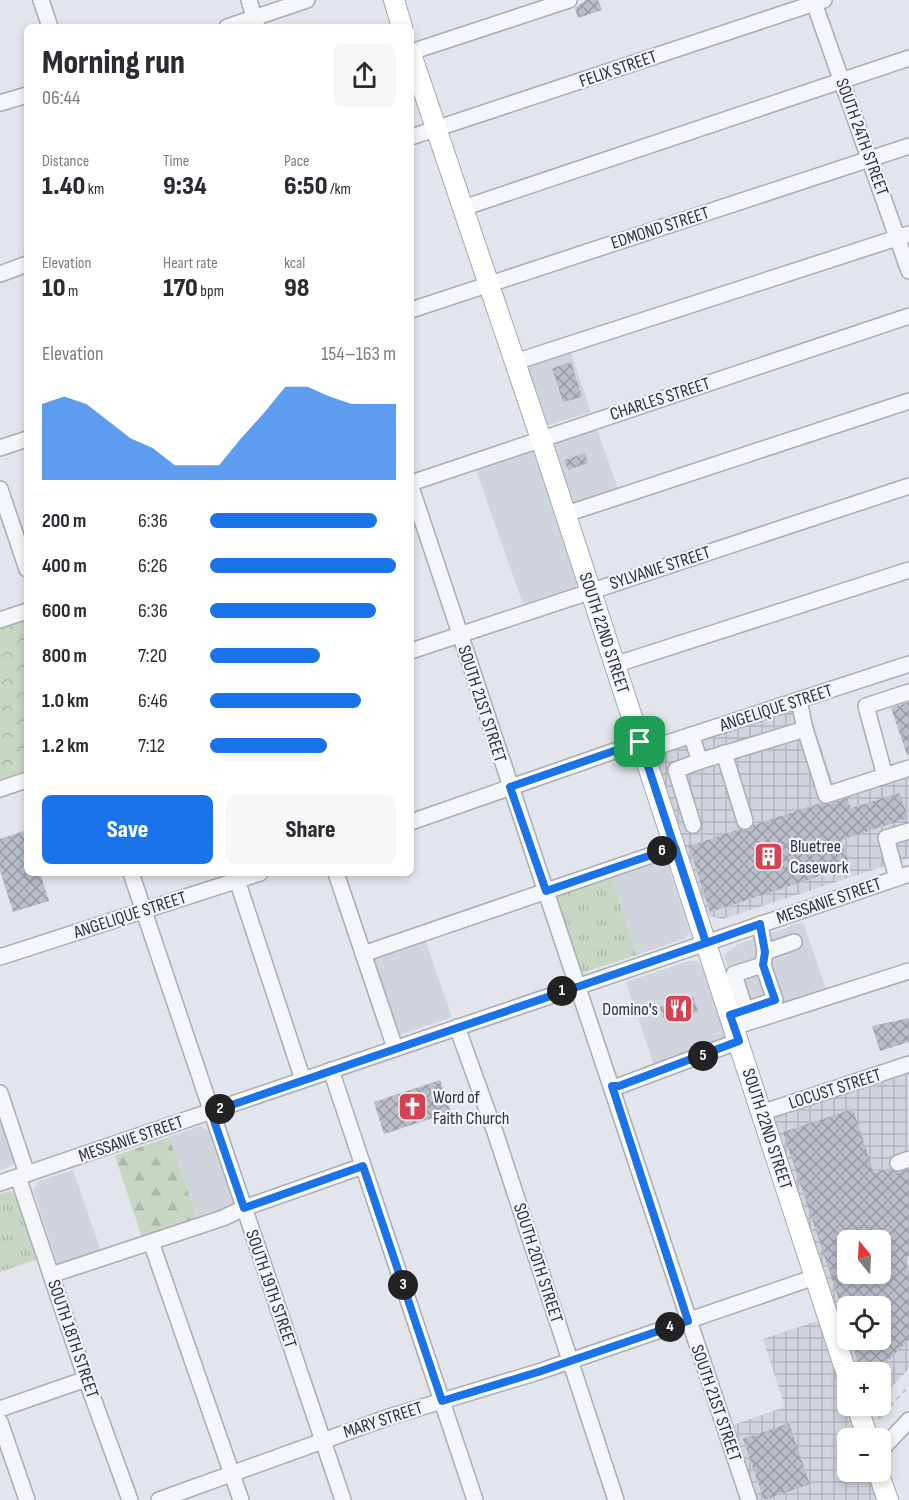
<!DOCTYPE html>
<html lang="en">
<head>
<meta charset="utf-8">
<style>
	:root { --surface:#fff; --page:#f7f7f7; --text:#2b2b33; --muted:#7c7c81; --accent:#1a73e8 }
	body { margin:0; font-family:"Sofia Sans Condensed",sans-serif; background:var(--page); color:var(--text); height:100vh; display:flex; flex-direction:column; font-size:22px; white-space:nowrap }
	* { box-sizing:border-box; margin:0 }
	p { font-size:20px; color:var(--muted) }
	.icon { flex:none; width:33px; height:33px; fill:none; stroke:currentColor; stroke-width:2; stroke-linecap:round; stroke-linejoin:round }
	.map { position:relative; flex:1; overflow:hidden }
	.side { position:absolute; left:24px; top:24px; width:390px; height:852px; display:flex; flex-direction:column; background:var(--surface); border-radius:9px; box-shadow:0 3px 9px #0003 }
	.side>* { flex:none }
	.needle { width:39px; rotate:342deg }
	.fabs { position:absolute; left:837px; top:1230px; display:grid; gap:12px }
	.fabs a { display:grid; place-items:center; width:54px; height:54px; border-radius:9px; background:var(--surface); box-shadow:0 3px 9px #0003; font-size:30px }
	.pin { position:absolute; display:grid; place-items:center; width:51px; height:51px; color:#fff; margin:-26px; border-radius:12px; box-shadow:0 3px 9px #0006 }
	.km { position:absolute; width:30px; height:30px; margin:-15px; border-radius:50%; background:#222; color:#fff; font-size:16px; line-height:30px; text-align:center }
	.round { display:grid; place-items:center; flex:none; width:63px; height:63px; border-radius:9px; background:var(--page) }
	.headline { display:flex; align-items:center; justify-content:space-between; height:102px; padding:0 18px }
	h1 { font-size:33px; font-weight:800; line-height:45px }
	.metrics { display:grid; grid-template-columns:repeat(3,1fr); gap:9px; height:102px; padding:6px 18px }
	.metrics div { display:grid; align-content:center }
	.metrics b { font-size:26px; font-weight:800 }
	.metrics small { font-size:16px; font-weight:400 }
	.metrics p { font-size:16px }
	.chart { height:168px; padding:12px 18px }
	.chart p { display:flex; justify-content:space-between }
	.chart svg { width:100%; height:108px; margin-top:6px; fill:var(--accent); opacity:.7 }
	.action { display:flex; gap:12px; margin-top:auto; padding:12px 18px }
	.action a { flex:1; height:69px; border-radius:9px; background:var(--accent); color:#fff; font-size:24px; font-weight:800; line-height:69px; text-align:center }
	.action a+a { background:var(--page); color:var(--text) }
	ul { padding:0 18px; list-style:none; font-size:20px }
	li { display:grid; grid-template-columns:96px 72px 1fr; align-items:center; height:45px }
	li i { height:15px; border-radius:8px; background:var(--accent) }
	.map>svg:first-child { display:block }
</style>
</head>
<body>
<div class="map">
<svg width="909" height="1500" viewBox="0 0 909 1500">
	<defs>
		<pattern id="industrial-grid" width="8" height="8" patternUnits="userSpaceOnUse" patternTransform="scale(1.5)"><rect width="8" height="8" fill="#d0d4dd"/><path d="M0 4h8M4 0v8" fill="none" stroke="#b3b6bf"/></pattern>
		<pattern id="grass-tufts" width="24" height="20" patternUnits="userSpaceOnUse" patternTransform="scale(1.5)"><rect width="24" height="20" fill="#c7d5c3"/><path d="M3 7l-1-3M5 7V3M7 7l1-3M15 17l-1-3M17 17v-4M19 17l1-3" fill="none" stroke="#abb7a9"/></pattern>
		<pattern id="forest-firs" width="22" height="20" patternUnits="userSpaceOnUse" patternTransform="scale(1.5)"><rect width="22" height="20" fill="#c7d5c3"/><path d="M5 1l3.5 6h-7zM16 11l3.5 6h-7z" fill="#abb7a9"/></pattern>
		<pattern id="park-crowns" width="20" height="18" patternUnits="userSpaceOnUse" patternTransform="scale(1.5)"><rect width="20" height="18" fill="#c7d5c3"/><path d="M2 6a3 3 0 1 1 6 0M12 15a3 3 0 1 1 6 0" fill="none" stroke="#abb7a9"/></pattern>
		<pattern id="building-cross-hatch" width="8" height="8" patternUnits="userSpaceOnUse" patternTransform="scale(1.5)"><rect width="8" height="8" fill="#b9bec9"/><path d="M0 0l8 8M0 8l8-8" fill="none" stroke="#969ba5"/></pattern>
	</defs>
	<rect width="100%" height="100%" fill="#e2e5eb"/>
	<g fill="#d0d4dd">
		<polygon points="569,347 591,412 546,426 523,363"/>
		<polygon points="596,427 619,491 572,507 552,442"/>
		<polygon points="533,449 537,453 578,582 575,587 523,604 475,467"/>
		<polygon points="665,857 690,931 686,938 637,955 610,875"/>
		<polygon points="803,922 827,992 743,1020 724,955 738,944"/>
		<polygon points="424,937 452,1017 399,1035 396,1033 369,955"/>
		<polygon points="689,961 696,961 706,973 728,1042 655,1068 626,982"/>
		<polygon points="0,1117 14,1162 11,1166 0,1170"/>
		<polygon points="201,1126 209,1132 235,1209 198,1221 169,1137"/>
		<polygon points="73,1170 102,1254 59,1269 33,1190 39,1181"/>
	</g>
	<g fill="url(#industrial-grid)" fill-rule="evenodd">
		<polygon points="807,705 834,786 909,762 909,858 723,919 708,916 655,761 660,753"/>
		<path d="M908,1072l1,296 -28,31 -1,-27h-28l-80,-248 2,-8zM848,1240h32v34h-32zM848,1306h32v34h-32z"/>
		<polygon points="820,1320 859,1438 848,1438 848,1472 869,1472 879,1500 758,1500 733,1425 785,1407 763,1339"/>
	</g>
	<g fill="url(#grass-tufts)">
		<polygon points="610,875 637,955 584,972 580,970 554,893"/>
		<polygon points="10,1191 17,1196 38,1259 0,1272 0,1194"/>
	</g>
	<polygon fill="url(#forest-firs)" points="169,1137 198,1221 143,1240 115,1156"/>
	<polygon fill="url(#park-crowns)" points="27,616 27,771 0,779 0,625"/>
	<g fill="url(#building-cross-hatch)" fill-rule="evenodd">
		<polygon points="586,0 598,0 602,10 578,18 575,8"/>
		<polygon points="571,362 582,397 563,402 552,368"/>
		<polygon points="585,453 588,463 568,470 564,460"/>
		<polygon points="909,702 909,755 907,755 891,708"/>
		<polygon points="900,793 908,818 841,840 850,866 710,912 689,846 740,829 748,830 754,825 821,803 829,804 847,798 851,808"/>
		<polygon points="27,830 27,873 40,873 49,901 13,912 0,870 0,839"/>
		<polygon points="693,996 698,1012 691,1014 692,1016 665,1022 660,1007"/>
		<polygon points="909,1018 909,1042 880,1051 872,1026"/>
		<polygon points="440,1080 451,1112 384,1134 374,1102"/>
		<path d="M853,1109l21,64 16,-5 7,5 12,-4v87l-5,1 5,15v68l-27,26 -18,6h-4l-8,-32h28v-34h-39l-58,-174zM848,1240h32v34h-32z"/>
		<polygon points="789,1423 810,1484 764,1500 743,1439"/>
	</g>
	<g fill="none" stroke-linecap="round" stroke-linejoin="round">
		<defs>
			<g id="minor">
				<polyline points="41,0 50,27"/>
				<polyline points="249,0 257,27"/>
				<polyline points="813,0 909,271"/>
				<polyline points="227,27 307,0"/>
				<polyline points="411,52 569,0"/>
				<polyline points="0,103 27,95"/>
				<polyline points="411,137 824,0"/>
				<polyline points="463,208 909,58"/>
				<polyline points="0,274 27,264"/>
				<polyline points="411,310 909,146"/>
				<polyline points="515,362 909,234"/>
				<polyline points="0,448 27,439"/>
				<polyline points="411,483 909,316"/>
				<polyline points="411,487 749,1500"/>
				<polyline points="0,489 27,569"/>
				<polyline points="566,514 909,401"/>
				<polyline points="0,620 27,611"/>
				<polyline points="411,651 909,486"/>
				<polyline points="614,665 909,570"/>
				<polyline points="799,700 805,729"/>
				<polyline points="691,735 700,761 805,729 826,795 909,768"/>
				<polyline points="643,751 909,664"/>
				<polyline points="724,753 745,821"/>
				<polyline points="885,776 866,706 909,692"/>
				<polyline points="0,789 27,780"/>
				<polyline points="411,822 640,742"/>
				<polyline points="693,825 676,770 700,761"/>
				<polyline points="131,873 343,1500"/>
				<polyline points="336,873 395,1048"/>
				<polyline points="897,878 886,838 909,831"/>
				<polyline points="237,880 303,1080"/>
				<polyline points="765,952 794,942"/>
				<polyline points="363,954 675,847"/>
				<polyline points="0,957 260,873"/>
				<polyline points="745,1010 734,974 763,965"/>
				<polyline points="730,1015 775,1000 763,965 765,952 760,924"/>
				<polyline points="457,1027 495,1132 616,1500"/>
				<polyline points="734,1027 909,971"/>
				<polyline points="331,1070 475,1500"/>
				<polyline points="612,1086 619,1086 739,1041"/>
				<polyline points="0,1093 27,1174"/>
				<polyline points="761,1113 909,1064"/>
				<polyline points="898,1163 909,1159"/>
				<polyline points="18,1177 86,1379 130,1500"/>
				<polyline points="0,1183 909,874"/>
				<polyline points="151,1242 241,1500"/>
				<polyline points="51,1275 223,1218 244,1208 363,1166"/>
				<polyline points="0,1409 86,1379"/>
				<polyline points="0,1422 27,1500"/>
				<polyline points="880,1451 909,1420"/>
				<polyline points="159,1500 389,1417 538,1372 815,1277"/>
			</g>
			<g id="major">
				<polyline points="394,0 402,27"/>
				<polyline points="411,54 541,439 848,1378"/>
				<polyline points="857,1406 868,1438"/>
				<polyline points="878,1472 888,1500"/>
			</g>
		</defs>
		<use href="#minor" stroke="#a7acb6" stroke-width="18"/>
		<use href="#major" stroke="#a1a9b8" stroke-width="22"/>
		<polyline stroke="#c0c3ca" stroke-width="2" stroke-dasharray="4.5 4.5" stroke-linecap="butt" points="878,1419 909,1386"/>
		<use href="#minor" stroke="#f5f6f9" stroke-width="15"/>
		<use href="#major" stroke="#fff" stroke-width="20"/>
	</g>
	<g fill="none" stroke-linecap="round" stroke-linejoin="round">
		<defs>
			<polyline id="route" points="640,742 706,943 211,1112 244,1208 363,1166 442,1401 538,1372 688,1321 612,1086 619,1086 739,1041 730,1015 775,1000 763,965 765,952 760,924 706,943 675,847 546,891 510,787 640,742"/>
		</defs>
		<use href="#route" stroke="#fff" stroke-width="12"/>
		<use href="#route" stroke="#1a73e8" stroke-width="8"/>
	</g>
	<defs>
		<symbol id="building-square" viewBox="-11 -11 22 22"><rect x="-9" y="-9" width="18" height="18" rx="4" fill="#d54251" stroke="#f2f4f8"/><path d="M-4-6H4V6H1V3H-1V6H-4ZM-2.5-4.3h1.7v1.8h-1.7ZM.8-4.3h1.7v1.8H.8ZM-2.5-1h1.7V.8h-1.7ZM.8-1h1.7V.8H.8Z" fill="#fff"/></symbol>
		<symbol id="restaurant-square" viewBox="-11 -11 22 22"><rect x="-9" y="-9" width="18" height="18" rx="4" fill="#d54251" stroke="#f2f4f8"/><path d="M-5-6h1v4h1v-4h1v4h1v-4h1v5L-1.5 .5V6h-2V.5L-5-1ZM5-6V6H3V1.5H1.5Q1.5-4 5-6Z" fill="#fff"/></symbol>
		<symbol id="church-square" viewBox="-11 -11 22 22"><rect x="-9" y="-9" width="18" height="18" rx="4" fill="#d54251" stroke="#f2f4f8"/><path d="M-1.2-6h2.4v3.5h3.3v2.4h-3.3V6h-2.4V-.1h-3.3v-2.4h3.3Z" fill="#fff"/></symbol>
	</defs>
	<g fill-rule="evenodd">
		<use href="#building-square" x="752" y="840" width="33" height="33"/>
		<use href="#restaurant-square" x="662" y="992" width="33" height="33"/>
		<use href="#church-square" x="396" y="1090" width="33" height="33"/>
	</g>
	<g text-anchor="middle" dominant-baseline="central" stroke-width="4.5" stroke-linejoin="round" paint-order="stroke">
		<g font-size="18" fill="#293244" stroke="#f2f4f8">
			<text transform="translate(618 69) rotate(-19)">FELIX STREET</text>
			<text transform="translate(862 137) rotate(70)">SOUTH 24TH STREET</text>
			<text transform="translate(660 228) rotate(-18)">EDMOND STREET</text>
			<text transform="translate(660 399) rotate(-18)">CHARLES STREET</text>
			<text transform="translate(660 568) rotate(-18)">SYLVANIE STREET</text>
			<text transform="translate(604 633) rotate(72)">SOUTH 22ND STREET</text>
			<text transform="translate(482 704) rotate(72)">SOUTH 21ST STREET</text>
			<text transform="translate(776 708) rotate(-18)">ANGELIQUE STREET</text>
			<text transform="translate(829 901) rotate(-19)">MESSANIE STREET</text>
			<text transform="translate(130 915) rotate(-18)">ANGELIQUE STREET</text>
			<text transform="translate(835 1089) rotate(-18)">LOCUST STREET</text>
			<text transform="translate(767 1129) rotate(72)">SOUTH 22ND STREET</text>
			<text transform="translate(131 1139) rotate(-19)">MESSANIE STREET</text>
			<text transform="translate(538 1263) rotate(72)">SOUTH 20TH STREET</text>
			<text transform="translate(271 1289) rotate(71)">SOUTH 19TH STREET</text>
			<text transform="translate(73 1339) rotate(71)">SOUTH 18TH STREET</text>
			<text transform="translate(716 1403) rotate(71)">SOUTH 21ST STREET</text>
			<text transform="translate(383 1420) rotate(-18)">MARY STREET</text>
		</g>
		<g font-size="18" fill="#293244" stroke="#f2f4f8" text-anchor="start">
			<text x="790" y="846">Bluetree<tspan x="790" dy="21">Casework</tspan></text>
			<text x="658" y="1009" text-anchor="end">Domino's</text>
			<text x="433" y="1097">Word of<tspan x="433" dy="21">Faith Church</tspan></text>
		</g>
	</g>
</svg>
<div class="fabs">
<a><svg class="needle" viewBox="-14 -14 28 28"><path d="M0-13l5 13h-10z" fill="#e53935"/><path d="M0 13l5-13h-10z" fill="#7c7c81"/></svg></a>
<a><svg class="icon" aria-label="locate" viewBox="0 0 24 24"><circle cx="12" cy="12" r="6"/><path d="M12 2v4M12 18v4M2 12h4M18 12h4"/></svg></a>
<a>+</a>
<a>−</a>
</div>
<div class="pin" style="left:640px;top:742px;background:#1e9e55"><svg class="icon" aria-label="arrive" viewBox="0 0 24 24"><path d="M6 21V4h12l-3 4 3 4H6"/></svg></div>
<b class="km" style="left:562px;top:991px">1</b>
<b class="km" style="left:220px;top:1109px">2</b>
<b class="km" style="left:403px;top:1285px">3</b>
<b class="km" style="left:670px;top:1327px">4</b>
<b class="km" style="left:703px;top:1056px">5</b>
<b class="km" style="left:662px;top:851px">6</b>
<section class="side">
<div class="headline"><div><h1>Morning run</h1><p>06:44</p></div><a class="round"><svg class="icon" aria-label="share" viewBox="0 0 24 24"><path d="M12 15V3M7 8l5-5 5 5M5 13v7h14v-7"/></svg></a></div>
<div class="metrics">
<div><p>Distance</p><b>1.40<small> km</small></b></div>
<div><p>Time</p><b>9:34</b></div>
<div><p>Pace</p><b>6:50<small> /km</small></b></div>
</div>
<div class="metrics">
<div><p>Elevation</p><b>10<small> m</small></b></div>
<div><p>Heart rate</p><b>170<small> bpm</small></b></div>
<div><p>kcal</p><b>98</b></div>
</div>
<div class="chart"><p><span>Elevation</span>154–163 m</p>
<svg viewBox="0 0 160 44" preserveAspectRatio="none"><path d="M0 44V13L10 10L20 13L30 20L40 27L50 31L60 38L70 38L80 38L90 27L100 17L110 6L120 6L130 10L140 13L150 13L160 13V44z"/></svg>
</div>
<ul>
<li><b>200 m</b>6:36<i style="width:90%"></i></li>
<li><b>400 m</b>6:26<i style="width:100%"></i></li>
<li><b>600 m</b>6:36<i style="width:89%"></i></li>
<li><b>800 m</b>7:20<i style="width:59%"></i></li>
<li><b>1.0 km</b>6:46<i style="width:81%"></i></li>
<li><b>1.2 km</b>7:12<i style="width:63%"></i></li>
</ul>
<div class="action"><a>Save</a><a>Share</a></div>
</section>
</div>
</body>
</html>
